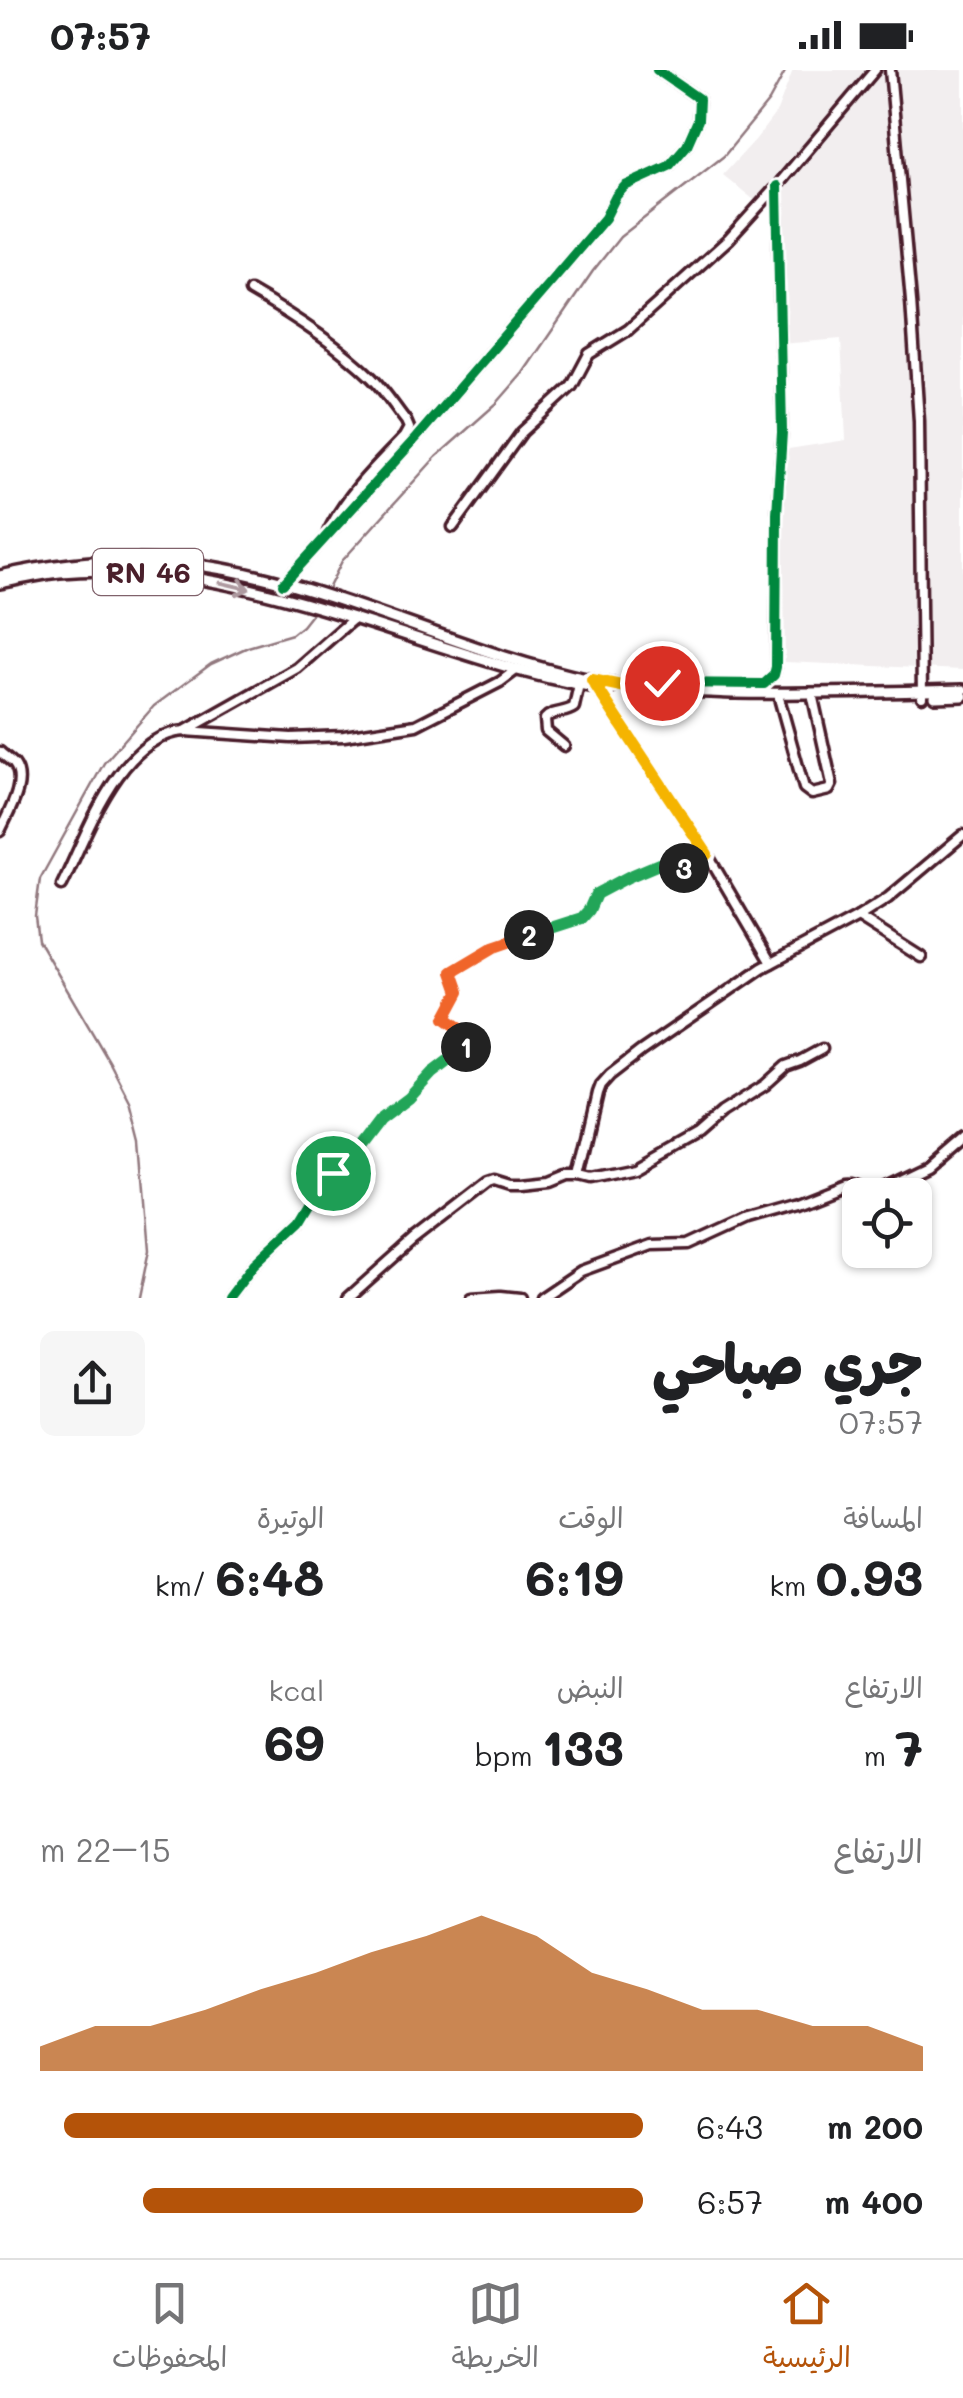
<!DOCTYPE html>
<html lang="ar">
<head>
<meta charset="utf-8">
<style>
	:root { --surface:#fff; --page:#f6f6f6; --text:#202124; --muted:#757577; --line:#e0e0e0; --accent:#b45309 }
	body { margin:0; font-family:Mali,"Playpen Sans Arabic",sans-serif; background:var(--page); color:var(--text); direction:rtl; height:100vh; display:flex; flex-direction:column; font-size:38px; white-space:nowrap }
	* { box-sizing:border-box; margin:0 }
	p { font-size:32px; color:var(--muted) }
	.icon { flex:none; width:55px; height:55px; fill:none; stroke:currentColor; stroke-width:2; stroke-linecap:round; stroke-linejoin:round }
	.map { position:relative; height:1228px; overflow:hidden; direction:ltr }
	.details { display:flex; flex-direction:column; background:var(--surface); flex:1 }
	.details>* { flex:none }
	.fabs { position:absolute; left:842px; top:1108px; display:grid; gap:20px }
	.fabs a { display:grid; place-items:center; width:90px; height:90px; border-radius:15px; background:var(--surface); box-shadow:0 2px 8px #0004; font-size:50px }
	.pin { position:absolute; display:grid; place-items:center; width:85px; height:85px; color:#fff; margin:-42px; border:5px solid #fff; border-radius:50%; box-shadow:0 2px 10px #0007 }
	.km { position:absolute; width:50px; height:50px; margin:-25px; border-radius:50%; background:#222; color:#fff; font-size:28px; line-height:50px; text-align:center }
	.round { display:grid; place-items:center; flex:none; width:105px; height:105px; border-radius:15px; background:var(--page) }
	.summary { display:flex; align-items:center; justify-content:space-between; height:170px; padding:0 40px }
	h1 { font-size:55px; font-weight:800; line-height:75px }
	.figures { display:grid; grid-template-columns:repeat(3,1fr); gap:15px; height:170px; padding:10px 40px }
	.figures div { display:grid; align-content:center }
	.figures b { font-size:50px; font-weight:800 }
	.figures small { font-size:28px; font-weight:400 }
	.figures p { font-size:28px }
	.chart { height:280px; padding:20px 40px }
	.chart p { display:flex; justify-content:space-between }
	.chart svg { width:100%; height:180px; margin-top:10px; fill:var(--accent); opacity:.7 }
	ul { padding:0 40px; list-style:none; font-size:32px }
	li { display:grid; grid-template-columns:160px 120px 1fr; align-items:center; height:75px }
	li i { height:25px; border-radius:12px; background:var(--accent) }
	.status { display:flex; justify-content:space-between; align-items:center; height:70px; padding:0 50px; background:var(--surface); direction:ltr }
	.status svg { height:28px; fill:currentColor }
	.tabs { display:flex; justify-content:space-around; align-items:center; height:140px; border-top:2px solid var(--line); background:var(--surface); font-size:28px; color:var(--muted) }
	.tabs a { display:grid; justify-items:center; gap:5px }
	.tabs .active { color:var(--accent) }
	.map>svg:first-child { display:block }
</style>
</head>
<body>
<div class="status"><b>07:57</b><svg viewBox="0 0 49 12"><path d="M0 12V9h3v3zM5 12V6h3v6zM10 12V3h3v9zM15 12V0h3v12zM26 1h20v11H26zM47 4h2v5h-2z"/></svg></div>
<div class="map">
<svg width="963" height="1228" viewBox="0 0 963 1228">
	<rect width="100%" height="100%" fill="#fff"/>
	<filter id="ink" filterUnits="userSpaceOnUse"><feTurbulence type="fractalNoise" baseFrequency=".01" numOctaves="2"/><feDisplacementMap in="SourceGraphic" scale="20" xChannelSelector="R" yChannelSelector="G"/><feConvolveMatrix kernelMatrix="1 2 1 2 8 2 1 2 1" color-interpolation-filters="sRGB"/></filter>
	<g filter="url(#ink)">
		<polygon fill="#f2eeef" points="793,0 963,0 963,600 785,592 782,380 846,370 841,269 781,274 781,133 753,129 723,105 756,69 777,41"/>
		<g fill="none" stroke-linecap="round" stroke-linejoin="round">
			<g stroke="#91787e" stroke-width="2.5">
				<polyline points="326,523 342,491 436,387 497,333 523,303 593,201 620,167 724,86 769,31 786,0"/>
				<polyline points="139,1228 149,1180 140,1071 130,1032 110,993 38,870 35,846 40,809 104,693 154,636 211,594 248,577 292,564 302,556 313,542"/>
			</g>
			<defs>
				<g id="minor">
					<polyline points="890,0 911,231 919,351 922,627"/>
					<path d="M250,221c42,24 86,52 122,87 13,13 23,29 34,43l3,7 -5,9c-29,30 -58,58 -76,95"/>
					<polyline points="453,457 522,362 572,316 589,284 628,260 729,169 777,116 875,0"/>
					<polyline points="283,514 416,368 565,195 605,148 616,126 625,116 669,96 687,75 698,50 699,29 657,0"/>
					<polyline points="594,614 707,784 771,893"/>
					<polyline points="641,616 662,613 764,614 774,605 776,597 777,444 782,362 777,116"/>
					<polyline points="779,628 804,718 812,724 829,720 832,714 813,628"/>
					<polyline points="185,661 297,598 354,548"/>
					<path d="M564,676l-18,-15 -1,-12c8,-9 20,-5 29,-12l5,-23"/>
					<path d="M0,682c2,2 12,10 14,12 14,18 -6,49 -14,67"/>
					<path d="M62,815c25,-51 58,-150 123,-154l106,7 53,-2 72,-11 84,-43 16,-12"/>
					<polyline points="858,847 888,828 963,765"/>
					<polyline points="579,1105 598,1023 601,1015 610,1005 641,981 762,898 858,847 921,887"/>
					<path d="M228,1228l26,-34 47,-44 21,-35 39,-40 19,-25 29,-22 23,-25 28,-20 13,-13 -1,-4 -27,-18 14,-26 -7,-17c12,-24 101,-49 130,-58 8,-7 6,-12 11,-20 8,-11 59,-31 73,-36l11,10 30,-17"/>
					<polyline points="348,1228 413,1170 488,1112 494,1110 510,1115 522,1115 550,1112 567,1105 579,1105 591,1108 635,1099 697,1064 722,1042 765,1015 786,996 800,991 822,979"/>
					<polyline points="471,1228 501,1226 520,1228"/>
					<path d="M541,1228l40,-27 71,-26 37,-1 59,-27 49,-14 48,-19c12,-2 18,9 30,8l52,-25 36,-31"/>
				</g>
				<g id="major">
					<path d="M0,506c59,-13 121,-20 182,-13 141,15 270,88 409,117 47,10 95,11 144,13 76,1 152,-1 228,-3"/>
					<path d="M0,513c20,-4 40,-9 60,-11 132,-11 256,34 380,74 56,18 112,36 170,43"/>
					<polyline points="935,627 963,626"/>
				</g>
			</defs>
			<use href="#minor" stroke="#4a1f2b" stroke-width="15"/>
			<use href="#major" stroke="#4a1f2b" stroke-width="16"/>
			<use href="#minor" stroke="#fff" stroke-width="8"/>
			<use href="#major" stroke="#fff" stroke-width="9"/>
			<defs>
				<g id="cycleway">
					<polyline points="283,514 416,368 565,195 605,148 616,126 625,116 669,96 687,75 698,50 699,29 657,0"/>
					<polyline points="631,617 662,613 764,614 774,605 776,597 777,444 782,362 777,116"/>
					<path d="M228,1228l26,-34 47,-44 21,-35 39,-40 19,-25 29,-22 23,-25 28,-20 13,-13 -1,-4 -27,-18 14,-26 -7,-17c12,-24 101,-49 130,-58 8,-7 6,-12 11,-20 8,-11 59,-31 73,-36l11,10 30,-17"/>
				</g>
			</defs>
			<use href="#cycleway" stroke="#fff" stroke-width="16"/>
			<use href="#cycleway" stroke="#00873e" stroke-width="10"/>
		</g>
		<defs><path id="oneway-shaft" d="M-6 0H5M1.5-3L5.5 0L1.5 3" fill="none" stroke-width="1.6" stroke-linecap="round" stroke-linejoin="round" transform="scale(2.5)"/></defs>
		<use stroke="#ae9aa0" href="#oneway-shaft" transform="translate(235 516) rotate(13)"/>
	</g>
	<g fill="none" stroke-linecap="round" stroke-linejoin="round" filter="url(#ink)">
		<defs>
			<polyline id="split-1" points="333,1103 361,1075 380,1050 409,1028 432,1003 466,977"/>
			<polyline id="split-2" points="466,977 473,968 445,948 459,922 452,902 494,877 529,865"/>
			<polyline id="split-3" points="529,865 582,848 589,840 596,824 628,807 666,791 675,800 684,798"/>
			<polyline id="split-4" points="620,653 707,784 684,798"/>
			<polyline id="split-5" points="620,653 592,610 631,618 662,613"/>
		</defs>
		<use href="#split-1" stroke="#fff" stroke-width="20"/>
		<use href="#split-2" stroke="#fff" stroke-width="20"/>
		<use href="#split-3" stroke="#fff" stroke-width="20"/>
		<use href="#split-4" stroke="#fff" stroke-width="20"/>
		<use href="#split-5" stroke="#fff" stroke-width="20"/>
		<use href="#split-1" stroke="#22a559" stroke-width="12"/>
		<use href="#split-2" stroke="#f0652b" stroke-width="12"/>
		<use href="#split-3" stroke="#22a559" stroke-width="12"/>
		<use href="#split-4" stroke="#f5b400" stroke-width="12"/>
		<use href="#split-5" stroke="#f5b400" stroke-width="12"/>
	</g>
	<g text-anchor="middle" dominant-baseline="central" stroke-width="10" stroke-linejoin="round" paint-order="stroke">
		<rect fill="#fff" stroke="#80626b" stroke-width="2.5" x="93" y="479" width="110" height="46" rx="8"/>
		<g font-size="28" font-weight="bold" fill="#4a1f2b">
			<text x="148" y="502">RN 46</text>
		</g>
	</g>
</svg>
<div class="fabs">
<a><svg class="icon" aria-label="locate" viewBox="0 0 24 24"><circle cx="12" cy="12" r="6"/><path d="M12 2v4M12 18v4M2 12h4M18 12h4"/></svg></a>
</div>
<div class="pin" style="left:333px;top:1103px;background:#1e9e55"><svg class="icon" aria-label="arrive" viewBox="0 0 24 24"><path d="M6 21V4h12l-3 4 3 4H6"/></svg></div>
<div class="pin" style="left:662px;top:613px;background:#d93025"><svg class="icon" aria-label="check" viewBox="0 0 24 24"><path d="M5 12l5 5 9-10"/></svg></div>
<b class="km" style="left:466px;top:977px">1</b>
<b class="km" style="left:529px;top:865px">2</b>
<b class="km" style="left:684px;top:798px">3</b>
</div>
<section class="details">
<div class="summary"><div><h1>جري صباحي</h1><p>07:57</p></div><a class="round"><svg class="icon" aria-label="share" viewBox="0 0 24 24"><path d="M12 15V3M7 8l5-5 5 5M5 13v7h14v-7"/></svg></a></div>
<div class="figures">
<div><p>المسافة</p><b>0.93<small> km</small></b></div>
<div><p>الوقت</p><b>6:19</b></div>
<div><p>الوتيرة</p><b>6:48<small> /km</small></b></div>
</div>
<div class="figures">
<div><p>الارتفاع</p><b>7<small> m</small></b></div>
<div><p>النبض</p><b>133<small> bpm</small></b></div>
<div><p>kcal</p><b>69</b></div>
</div>
<div class="chart"><p><span>الارتفاع</span>15–22 m</p>
<svg viewBox="0 0 160 44" preserveAspectRatio="none"><path d="M0 44V38L10 33L20 33L30 29L40 24L50 20L60 15L70 11L80 6L90 11L100 20L110 24L120 29L130 29L140 33L150 33L160 38V44z"/></svg>
</div>
<ul>
<li><b>200 m</b>6:43<i style="width:96%"></i></li>
<li><b>400 m</b>6:57<i style="width:83%"></i></li>
</ul>
</section>
<nav class="tabs">
<a class="active"><svg class="icon" aria-label="home" viewBox="0 0 24 24"><path d="M3 11l9-7 9 7M6 9v11h12V9"/></svg>الرئيسية</a>
<a><svg class="icon" aria-label="map" viewBox="0 0 24 24"><path d="M3 6l6-2 6 2 6-2v14l-6 2-6-2-6 2zM9 4v14M15 6v14"/></svg>الخريطة</a>
<a><svg class="icon" aria-label="saved" viewBox="0 0 24 24"><path d="M7 4h10v16l-5-4-5 4z"/></svg>المحفوظات</a>
</nav>
</body>
</html>
